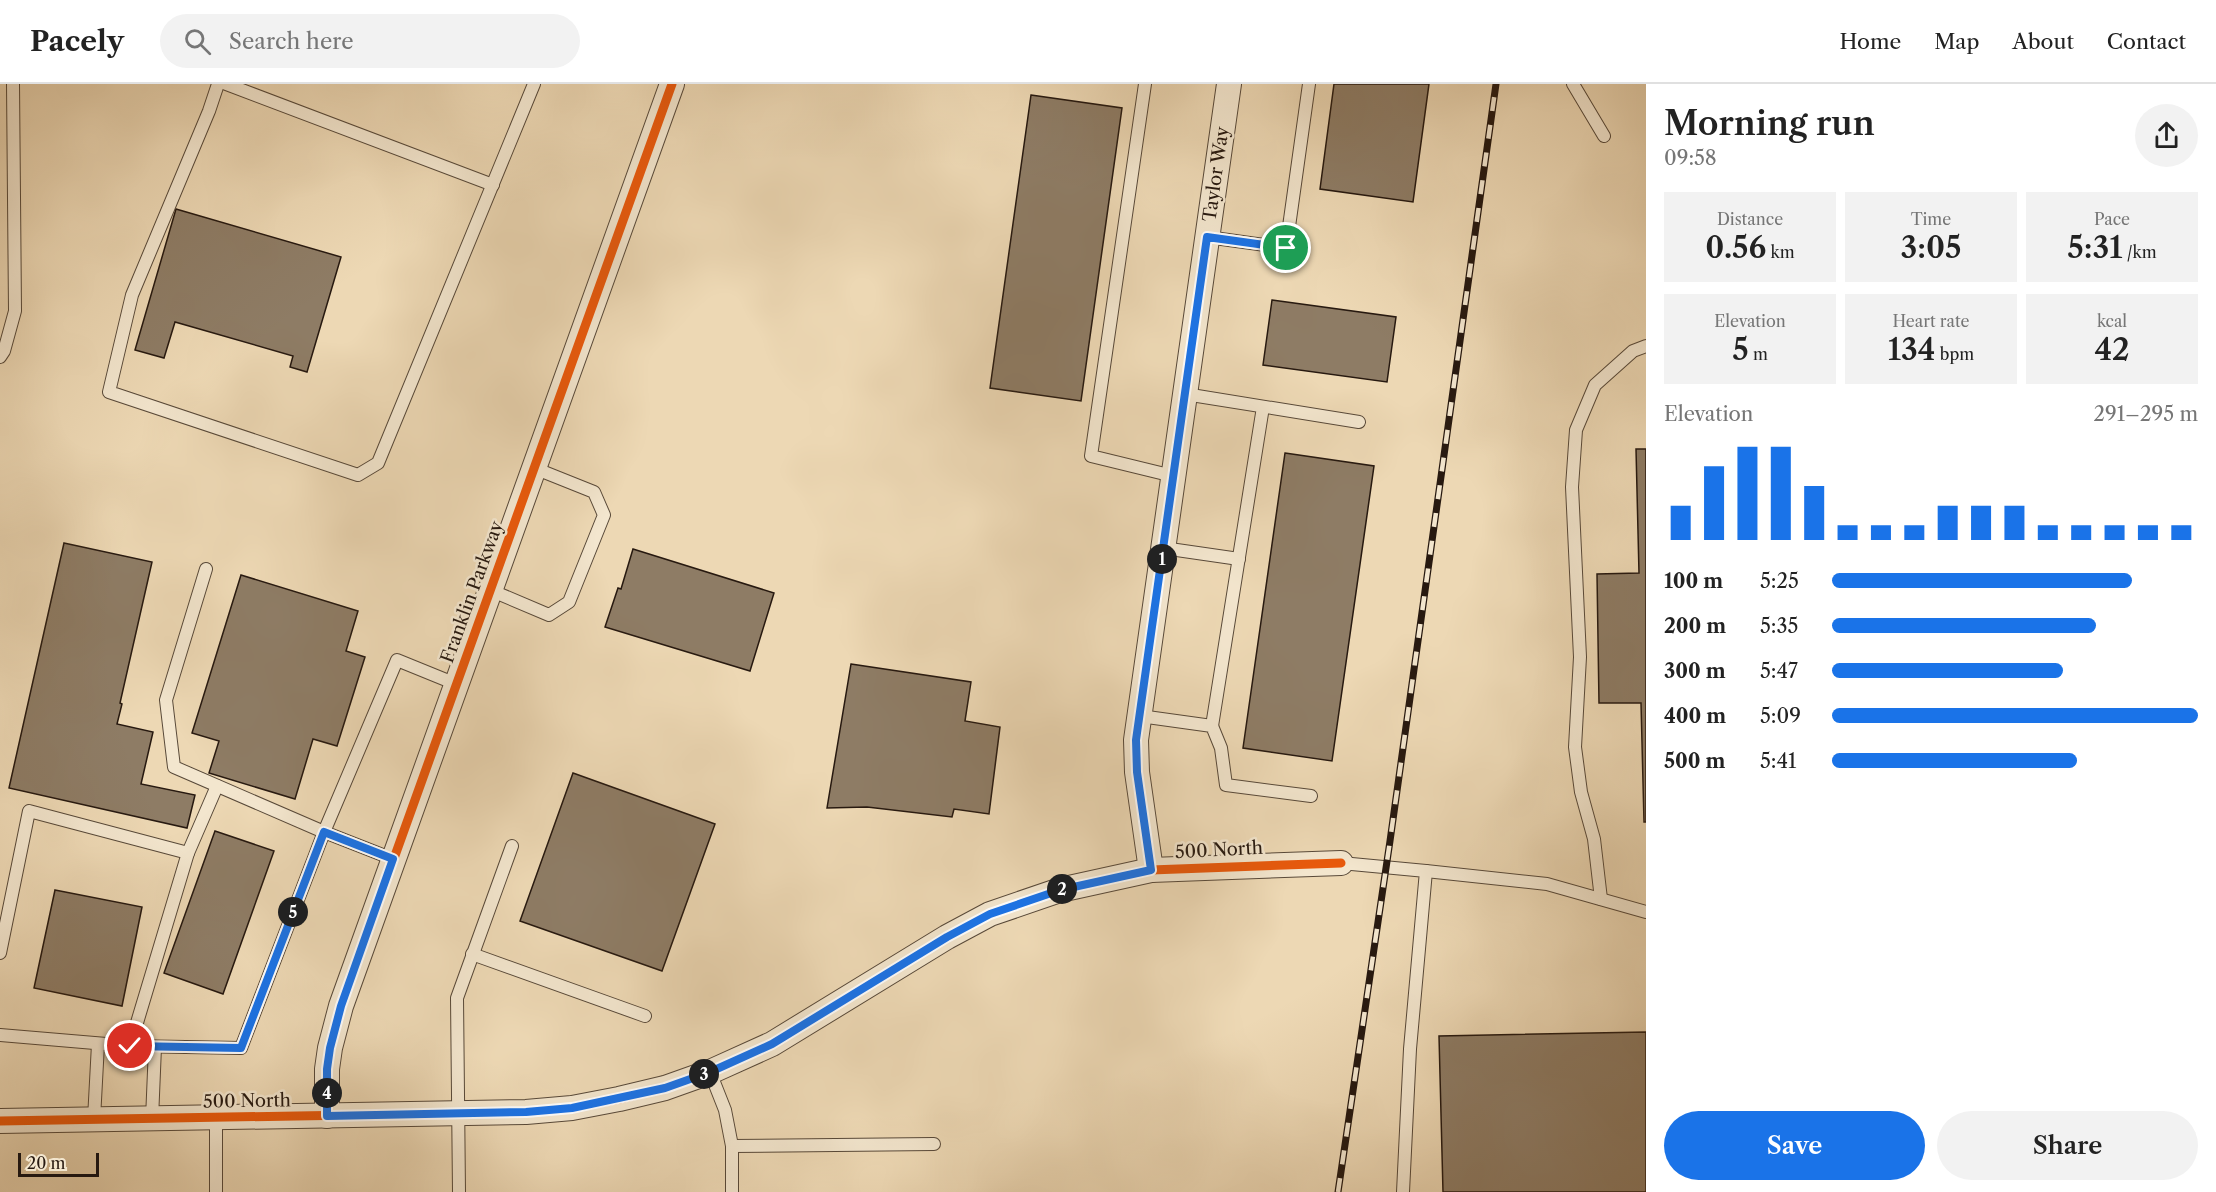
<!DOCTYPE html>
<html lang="en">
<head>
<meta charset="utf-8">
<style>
	:root { --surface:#fff; --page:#f2f2f2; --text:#222; --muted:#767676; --line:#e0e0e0; --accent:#1a73e8 }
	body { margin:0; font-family:"Libre Caslon Text",serif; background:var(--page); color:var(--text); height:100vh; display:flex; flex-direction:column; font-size:22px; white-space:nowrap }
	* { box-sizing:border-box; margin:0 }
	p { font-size:20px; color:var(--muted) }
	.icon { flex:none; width:33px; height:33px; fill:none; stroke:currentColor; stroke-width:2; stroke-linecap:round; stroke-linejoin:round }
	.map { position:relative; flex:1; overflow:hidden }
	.details { display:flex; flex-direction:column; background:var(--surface); width:570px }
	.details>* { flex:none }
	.scale { position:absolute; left:18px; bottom:15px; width:81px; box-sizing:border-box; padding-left:6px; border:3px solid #271910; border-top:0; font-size:16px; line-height:21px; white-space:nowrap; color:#271910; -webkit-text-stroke:4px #f3e6ce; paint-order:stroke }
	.pin { position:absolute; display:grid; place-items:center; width:51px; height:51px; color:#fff; margin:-26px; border:3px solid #fff; border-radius:50%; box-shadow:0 2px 6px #0007 }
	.km { position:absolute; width:30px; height:30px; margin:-15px; border-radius:50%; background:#222; color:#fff; font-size:16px; line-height:30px; text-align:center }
	.round { display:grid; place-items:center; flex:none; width:63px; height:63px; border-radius:32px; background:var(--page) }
	.overview { display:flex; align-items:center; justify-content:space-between; height:102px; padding:0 18px }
	h1 { font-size:33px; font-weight:600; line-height:45px }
	.stats { display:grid; grid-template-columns:repeat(3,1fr); gap:9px; height:102px; padding:6px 18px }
	.stats div { display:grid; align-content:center; border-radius:0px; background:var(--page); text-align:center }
	.stats b { font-size:30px; font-weight:600 }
	.stats small { font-size:16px; font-weight:400 }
	.stats p { font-size:16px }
	.chart { height:168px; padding:12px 18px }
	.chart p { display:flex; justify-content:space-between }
	.chart svg { width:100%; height:108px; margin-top:6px; stroke:var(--accent); stroke-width:6 }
	.primary-button { display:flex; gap:12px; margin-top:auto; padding:12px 18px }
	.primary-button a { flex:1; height:69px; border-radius:36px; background:var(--accent); color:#fff; font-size:24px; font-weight:600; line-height:69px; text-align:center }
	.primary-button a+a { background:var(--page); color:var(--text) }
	ul { padding:0 18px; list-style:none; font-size:20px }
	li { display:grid; grid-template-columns:96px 72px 1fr; align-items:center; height:45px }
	li i { height:15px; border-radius:8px; background:var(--accent) }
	header { display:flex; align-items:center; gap:36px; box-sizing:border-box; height:84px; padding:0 30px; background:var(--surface); border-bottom:2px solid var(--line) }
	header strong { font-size:28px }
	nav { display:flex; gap:33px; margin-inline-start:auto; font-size:21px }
	.search { width:420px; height:54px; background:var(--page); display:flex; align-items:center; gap:15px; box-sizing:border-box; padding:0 21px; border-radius:33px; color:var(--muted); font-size:22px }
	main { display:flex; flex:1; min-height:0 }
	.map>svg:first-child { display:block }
</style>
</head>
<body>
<header>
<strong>Pacely</strong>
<div class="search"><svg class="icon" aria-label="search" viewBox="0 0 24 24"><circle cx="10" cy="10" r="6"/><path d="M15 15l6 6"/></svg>Search here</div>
<nav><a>Home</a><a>Map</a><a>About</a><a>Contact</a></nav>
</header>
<main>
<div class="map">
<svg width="1646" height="1108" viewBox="0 0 1646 1108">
	<rect width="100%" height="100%" fill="#edd8b4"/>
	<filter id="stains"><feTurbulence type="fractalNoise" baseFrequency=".00333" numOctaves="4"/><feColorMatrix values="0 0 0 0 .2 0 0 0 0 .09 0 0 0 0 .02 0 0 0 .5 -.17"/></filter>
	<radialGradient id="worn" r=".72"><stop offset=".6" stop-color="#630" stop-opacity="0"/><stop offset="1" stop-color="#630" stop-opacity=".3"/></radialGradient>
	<g fill="#8e7c65" stroke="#271910" stroke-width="1.5">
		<polygon points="1334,0 1429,0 1413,118 1320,105"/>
		<polygon points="1031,11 1122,24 1081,317 990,304"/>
		<polygon points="176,125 341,173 307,288 290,283 293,272 175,238 164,274 135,266"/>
		<polygon points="1272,216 1396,233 1387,298 1263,281"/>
		<polygon points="1636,365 1646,365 1646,738 1644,738 1641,619 1599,619 1597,490 1639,489"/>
		<polygon points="1285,369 1374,382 1332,677 1243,664"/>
		<polygon points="64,459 152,478 120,619 122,620 117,640 153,648 141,700 195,711 187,744 9,704"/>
		<polygon points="633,465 774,509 750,587 605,543 618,504 621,505"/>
		<polygon points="241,491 358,527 346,567 365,573 337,662 313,655 295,715 209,689 219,657 192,649"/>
		<polygon points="851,580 971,598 965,637 1000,643 989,730 954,725 952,733 867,723 827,724"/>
		<polygon points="573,689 715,740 662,887 520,837"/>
		<polygon points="215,747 274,767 223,910 164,889"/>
		<polygon points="55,806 142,823 122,922 34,904"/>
		<polygon points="1646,948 1646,1108 1443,1108 1439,952"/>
	</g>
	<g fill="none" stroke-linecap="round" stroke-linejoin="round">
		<defs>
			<g id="lane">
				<polyline points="218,0 209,27 132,211 109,308 358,391 378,379 534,0"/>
				<polyline points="226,0 493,101"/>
				<polyline points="1145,0 1091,372 1173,392"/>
				<polyline points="1573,0 1604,52"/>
				<polyline points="1207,153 1286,164 1309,0"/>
				<polyline points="0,273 4,267 15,227 13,0"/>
				<polyline points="1185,310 1359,338"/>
				<polyline points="1163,464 1239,475"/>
				<polyline points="490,506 549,531 569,518 604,431 594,408 534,384"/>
				<polyline points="1140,632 1212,642 1221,664 1226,701 1311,712"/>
				<polyline points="1212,642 1263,323"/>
				<polyline points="188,769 217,702"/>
				<polyline points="393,775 324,748 397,576 456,600"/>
				<polyline points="1341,779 1426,787 1410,965 1403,1108"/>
				<polyline points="1426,787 1547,800 1646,828"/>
				<polyline points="1601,815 1594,755 1581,708 1575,663 1580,573 1572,403 1576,346 1595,301 1633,267 1646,262"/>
				<polyline points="0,869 29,727 188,769 130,962 0,951"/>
				<polyline points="472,870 645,932"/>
				<polyline points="130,962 241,964 324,748 174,683 166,616 206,485"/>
				<polyline points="710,988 725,1026 732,1062 732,1108"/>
				<polyline points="216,1034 216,1108"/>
				<polyline points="94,1035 98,960"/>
				<polyline points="152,1035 155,963"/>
				<polyline points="732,1062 934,1060"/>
				<polyline points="459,1108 457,914 512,762"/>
			</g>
			<g id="street">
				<polyline points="1151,786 1137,688 1136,656 1229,0"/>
				<polyline points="327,1032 327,985 330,964 341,922 672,0"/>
				<polyline points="0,1037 526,1028 572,1024 619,1015 665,1004 710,988 772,960 947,853 990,830 1060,806 1151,786 1341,779"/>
			</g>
		</defs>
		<use href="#lane" stroke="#584939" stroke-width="14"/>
		<use href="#street" stroke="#584939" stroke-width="26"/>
		<use href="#lane" stroke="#f3e6ce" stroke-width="12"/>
		<use href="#street" stroke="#f3e6ce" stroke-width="24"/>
		<defs>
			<polyline id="rail" points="1338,1108 1390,757 1496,0"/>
		</defs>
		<use href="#rail" stroke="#271910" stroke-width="7"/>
		<use href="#rail" stroke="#f3e6ce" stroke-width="4.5" stroke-dasharray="14" stroke-linecap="butt"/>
		<defs>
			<g id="cycleway">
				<polyline points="327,1032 327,985 330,964 341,922 672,0"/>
				<polyline points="0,1037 526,1028 572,1024 619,1015 665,1004 710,988 772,960 947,853 990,830 1060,806 1151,786 1341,779"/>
			</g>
		</defs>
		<use href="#cycleway" stroke="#f3e6ce" stroke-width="13"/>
		<use href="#cycleway" stroke="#e8590c" stroke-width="9"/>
	</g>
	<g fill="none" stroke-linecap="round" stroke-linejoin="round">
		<defs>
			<polyline id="route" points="130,962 241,964 324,748 393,775 341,922 330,964 327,985 327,1032 526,1028 572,1024 665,1004 710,988 772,960 947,853 990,830 1060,806 1151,786 1137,688 1136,656 1207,153 1286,164"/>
		</defs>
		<use href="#route" stroke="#fff" stroke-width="12"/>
		<use href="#route" stroke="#1a73e8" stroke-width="8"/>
	</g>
	<g text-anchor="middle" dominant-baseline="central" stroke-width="5" stroke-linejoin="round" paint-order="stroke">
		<g font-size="18" fill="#271910" stroke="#f3e6ce">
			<text transform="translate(1216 90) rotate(-82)">Taylor Way</text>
			<text transform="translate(472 508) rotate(-70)">Franklin Parkway</text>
			<text transform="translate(1219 766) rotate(-3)">500 North</text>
			<text transform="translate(247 1017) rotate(-1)">500 North</text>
		</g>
	</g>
	<rect width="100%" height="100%" filter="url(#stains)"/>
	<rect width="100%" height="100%" fill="url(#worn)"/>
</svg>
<div class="scale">20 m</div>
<div class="pin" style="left:1286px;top:164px;background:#1e9e55"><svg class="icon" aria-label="arrive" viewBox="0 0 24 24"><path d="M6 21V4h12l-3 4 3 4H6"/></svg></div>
<div class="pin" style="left:130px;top:962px;background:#d93025"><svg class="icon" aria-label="check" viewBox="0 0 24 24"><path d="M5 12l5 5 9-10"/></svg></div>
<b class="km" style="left:1162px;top:475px">1</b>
<b class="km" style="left:1062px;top:805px">2</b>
<b class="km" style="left:704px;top:990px">3</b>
<b class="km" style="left:327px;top:1009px">4</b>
<b class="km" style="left:293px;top:828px">5</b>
</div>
<section class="details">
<div class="overview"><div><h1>Morning run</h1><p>09:58</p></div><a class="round"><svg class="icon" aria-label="share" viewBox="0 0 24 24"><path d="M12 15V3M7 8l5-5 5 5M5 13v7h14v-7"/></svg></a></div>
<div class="stats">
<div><p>Distance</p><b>0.56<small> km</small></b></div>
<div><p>Time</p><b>3:05</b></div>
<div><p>Pace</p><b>5:31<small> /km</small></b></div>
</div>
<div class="stats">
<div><p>Elevation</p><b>5<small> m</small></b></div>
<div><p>Heart rate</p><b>134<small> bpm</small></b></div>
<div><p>kcal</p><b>42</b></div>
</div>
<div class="chart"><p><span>Elevation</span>291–295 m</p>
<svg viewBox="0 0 160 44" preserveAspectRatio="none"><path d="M5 44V30M15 44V14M25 44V6M35 44V6M45 44V22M55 44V38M65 44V38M75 44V38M85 44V30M95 44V30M105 44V30M115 44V38M125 44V38M135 44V38M145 44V38M155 44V38"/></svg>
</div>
<ul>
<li><b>100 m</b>5:25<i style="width:82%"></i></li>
<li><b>200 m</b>5:35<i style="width:72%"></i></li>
<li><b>300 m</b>5:47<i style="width:63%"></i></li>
<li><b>400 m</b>5:09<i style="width:100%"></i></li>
<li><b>500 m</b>5:41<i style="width:67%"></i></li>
</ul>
<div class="primary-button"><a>Save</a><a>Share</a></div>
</section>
</main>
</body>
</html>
